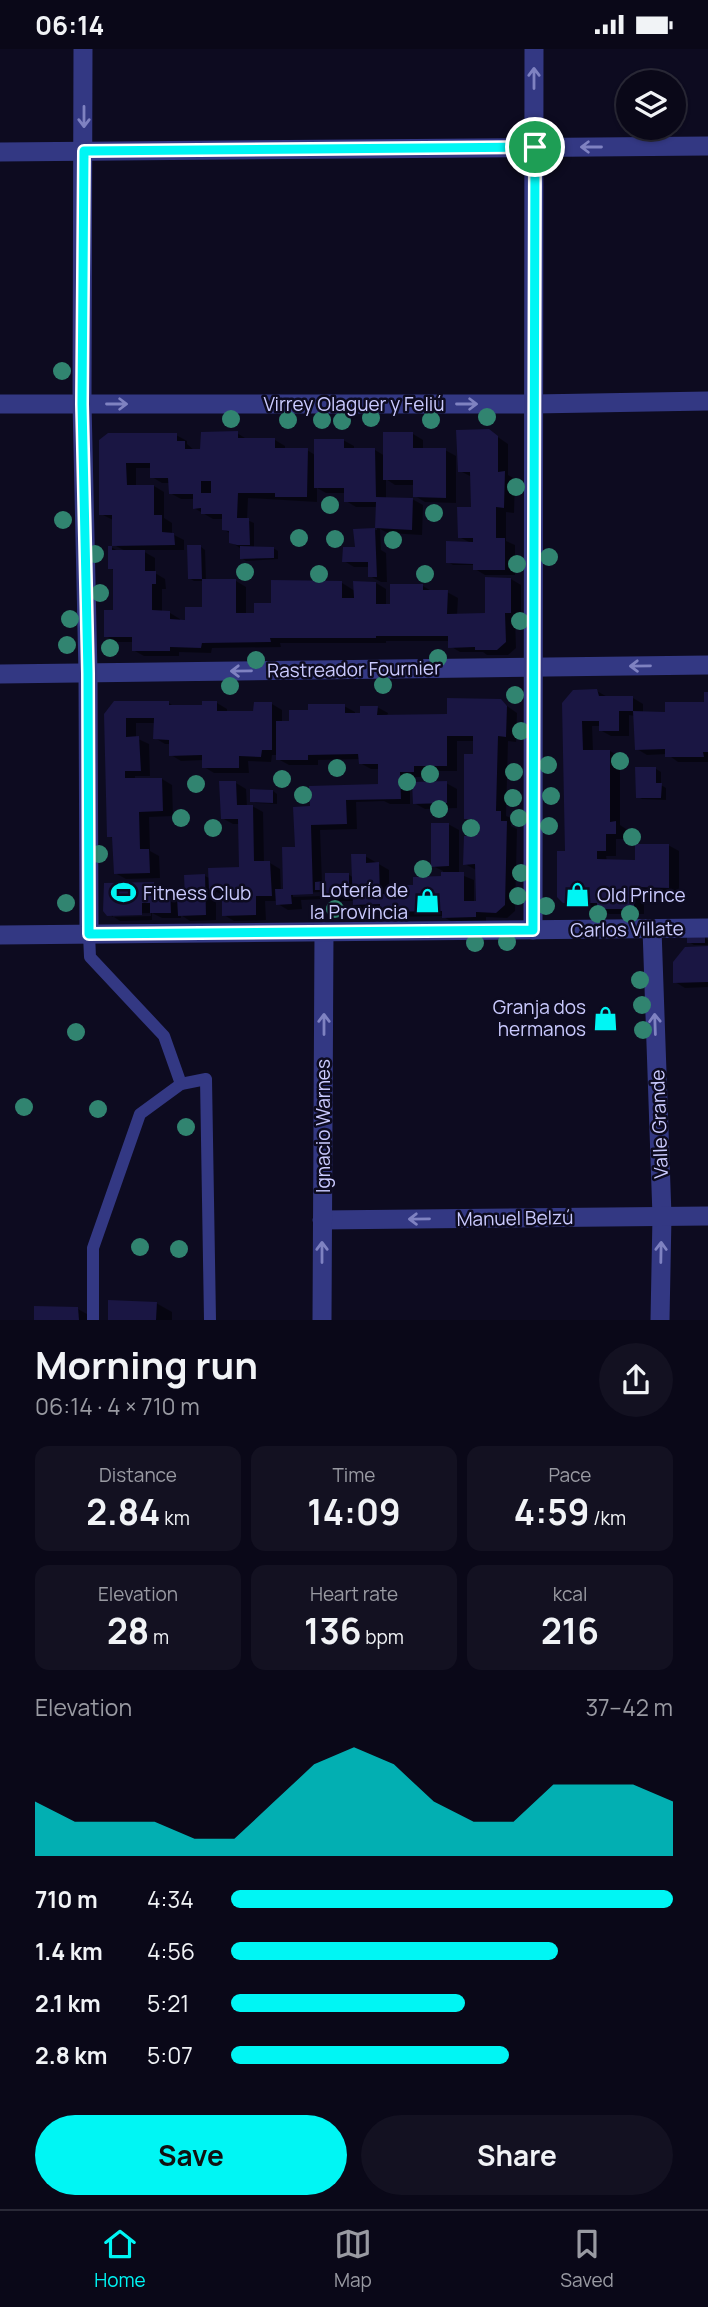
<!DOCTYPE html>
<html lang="en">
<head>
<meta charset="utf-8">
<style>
	:root { --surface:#0a0818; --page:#131121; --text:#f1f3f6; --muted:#999aa2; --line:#2a2937; --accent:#00f6f4 }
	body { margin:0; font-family:Manrope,sans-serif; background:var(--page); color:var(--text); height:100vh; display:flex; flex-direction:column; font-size:26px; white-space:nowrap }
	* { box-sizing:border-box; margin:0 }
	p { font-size:23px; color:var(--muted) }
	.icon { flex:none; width:38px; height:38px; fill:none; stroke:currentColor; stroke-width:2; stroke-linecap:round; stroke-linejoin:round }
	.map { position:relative; height:1271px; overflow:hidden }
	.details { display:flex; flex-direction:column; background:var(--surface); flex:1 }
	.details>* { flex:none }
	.controls { position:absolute; left:616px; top:21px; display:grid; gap:14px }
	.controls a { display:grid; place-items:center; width:70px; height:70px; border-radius:50%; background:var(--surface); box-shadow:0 2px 5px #0004,0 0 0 2px var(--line); font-size:35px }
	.pin { position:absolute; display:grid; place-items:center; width:60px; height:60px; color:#fff; margin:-30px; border:4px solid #fff; border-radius:50%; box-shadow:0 2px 7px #0007 }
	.round { display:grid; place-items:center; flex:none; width:74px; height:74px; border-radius:37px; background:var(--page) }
	.overview { display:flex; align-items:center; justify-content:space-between; height:119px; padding:0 35px }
	h1 { font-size:38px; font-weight:700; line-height:52px }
	.metrics { display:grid; grid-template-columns:repeat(3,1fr); gap:10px; height:119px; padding:7px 35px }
	.metrics div { display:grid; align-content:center; border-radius:14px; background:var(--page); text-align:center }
	.metrics b { font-size:35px; font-weight:700 }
	.metrics small { font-size:19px; font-weight:400 }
	.metrics p { font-size:19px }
	.chart { height:196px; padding:14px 35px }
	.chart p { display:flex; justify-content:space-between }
	.chart svg { width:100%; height:126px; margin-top:7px; fill:var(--accent); opacity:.7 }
	.button { display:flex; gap:14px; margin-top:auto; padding:14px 35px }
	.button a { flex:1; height:80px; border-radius:42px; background:var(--accent); color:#111; font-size:28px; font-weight:700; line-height:80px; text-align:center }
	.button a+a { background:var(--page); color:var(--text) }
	ul { padding:0 35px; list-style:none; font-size:23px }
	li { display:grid; grid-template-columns:112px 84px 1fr; align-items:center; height:52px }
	li i { height:18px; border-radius:9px; background:var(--accent) }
	.status { display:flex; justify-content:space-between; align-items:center; height:49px; padding:0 35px; background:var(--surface); direction:ltr }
	.status svg { height:19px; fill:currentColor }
	.dock { display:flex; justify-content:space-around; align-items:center; height:98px; border-top:2px solid var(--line); background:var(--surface); font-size:19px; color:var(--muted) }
	.dock a { display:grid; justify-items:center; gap:4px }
	.dock .current { color:var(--accent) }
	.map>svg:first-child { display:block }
</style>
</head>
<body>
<div class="status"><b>06:14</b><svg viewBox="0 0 49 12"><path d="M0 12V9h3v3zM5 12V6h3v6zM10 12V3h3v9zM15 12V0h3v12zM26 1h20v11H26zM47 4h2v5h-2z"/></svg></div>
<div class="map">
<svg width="708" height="1271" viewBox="0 0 708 1271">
	<rect width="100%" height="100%" fill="#0d0b20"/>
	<g fill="#0007" fill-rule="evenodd">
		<polygon points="489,382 508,395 508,426 515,430 514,464 506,463 506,492 515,496 515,526 485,526 475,520 475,516 453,516 448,513 471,494 459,488 473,460 472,428 460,422"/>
		<polygon points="237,384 248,391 275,391 285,397 285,401 307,401 315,406 343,391 354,397 354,401 375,401 385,407 413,385 423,391 423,401 445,401 456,407 456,454 425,453 415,447 415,436 395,436 386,430 386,450 412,450 423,456 422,486 388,484 380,480 381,501 386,504 387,533 381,533 370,527 370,518 354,518 344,512 356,499 355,482 377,481 377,458 356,458 346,452 346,444 326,444 317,439 317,453 248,449 247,471 254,474 254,499 273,499 278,502 278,510 246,512 241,509 240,499 231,493 231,485 223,480 223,470 213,470 194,459 195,450 181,450 170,444 170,434 162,434 152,428 152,419 136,419 136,438 154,437 164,443 164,469 172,474 172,485 184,491 184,501 141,501 155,509 155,524 165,530 166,540 162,540 162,563 170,564 180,570 180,573 187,573 204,559 204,532 194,532 189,529 201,498 205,501 206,532 236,532 246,538 246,566 256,566 272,556 342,534 355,542 376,534 386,540 386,556 392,557 423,537 433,543 447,543 458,549 457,566 487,566 511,530 521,536 521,569 515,569 516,599 508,606 487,606 483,603 460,603 450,597 450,592 386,592 386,594 280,594 281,598 212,599 211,604 179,603 179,607 144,607 133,601 134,593 116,593 106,587 115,563 115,522 110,519 111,498 127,507 129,504 114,496 113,471 101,465 101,392 176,386 187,392 187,395 195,402 202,402"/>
		<polygon points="597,642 609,649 633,649 643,655 643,664 667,664 705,654 708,644 708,713 678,713 667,705 647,706 637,700 635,667 629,666 629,687 611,687 600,681 600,677 592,677 593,702 610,702 620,708 620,776 626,780 626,790 616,790 616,807 606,807 607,812 636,813 668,796 679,802 679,844 644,843 644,865 609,865 599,859 575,859 564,853 567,804 564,655"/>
		<path d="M500,652l17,12 -1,29 -8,-1 -2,75 5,2v8l6,3 -2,82 -8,7 -21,-1v5l-32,1 -12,-7 -50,1 -10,-8 -17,1 -11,-6v-3h-16l-16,-8 1,6 -22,1 1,9 -14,1 -10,-6 -1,-3h-12l1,19 -32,1 -10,-6v-20l-8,-3v28l-26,1 -9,-6v3h-19l-10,-5v7l-32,1 -6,-4 37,-1v-3l-38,1v3l-4,-3 45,-30 9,5h7l10,6v4l6,-1 19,-22 6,3 30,-10 -1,-45h-7l-11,-6 14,-35 10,6 1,18 5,-1 11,6 1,51h6l10,6 1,23h4l27,-84 68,-21v-18h-9l-11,-6v-4l-42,1v5h-29l-11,-6v-4h-6l-1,7 -23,-1 1,12h-35l-10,-6v-7l-23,1 -10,-6 -1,-11h-5l-10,-6v-15h-19v15l13,6 1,32h-15v4l27,-1 10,6 1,31 -24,1 1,34 9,5 1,22 -34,1 -11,-6 -1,-34 -5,-3 -3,-122 63,-11 6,4h29l13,-4 10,6v4h28l17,-9 10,6v13h9l19,-12 34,-5 11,6v3l22,-8 11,6 -1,3h61zM457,692h18l-9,77 8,4v16l-9,26 11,6 2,33h-4v-23l-15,-6v-44l-11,-6 -15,42 10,5v7l-29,8h-25v-16l-24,-14 -11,22 -6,-4 -26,9 -2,-53 37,-1 -1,-27 28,-1 6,3h20v-27h14v-6h33zM322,843v4l-29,1v-4z"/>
		<polygon points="656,720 661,723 661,736 666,739 666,751 642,750 638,748"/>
		<polygon points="446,734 457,740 457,759 425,760 414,754"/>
		<polygon points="273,742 277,745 277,755 256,754 252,752"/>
		<polygon points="704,889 708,891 708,896 694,896 689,893"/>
		<polygon points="708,899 708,938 685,939 675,933"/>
		<polygon points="156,1254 172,1263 172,1271 109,1271"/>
		<polygon points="78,1260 94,1269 94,1271 36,1271"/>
	</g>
	<g fill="#1a1643" fill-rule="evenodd">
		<polygon points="489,380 498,387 498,423 505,422 504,459 496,458 496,489 505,489 505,521 473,521 473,515 446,514 446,492 473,493 473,489 458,489 457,458 471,458 470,423 458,423 456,381"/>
		<path d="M238,382v7h37v10h33l-1,49h-32v-4h-37l-1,25h12l1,27h-13l-8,-2v-12l-7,-1v-16h-21v-6l-8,1v-15h-24l-1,-16h-18v-15h-24l1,22h27v30h8v17l12,1 1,12 -63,1v4h33v21h11v13h-4v26l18,1v8l15,1v-13h17v-28h-14l-1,-34h14l1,34h34v34h18v-10h17v-23l71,1v17h12l-1,-17 23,1v22h14v-20h33v6h25l-1,24 38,-1v-36l26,1v35h-6l1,29 -9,8h-22v-3l-27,1v-12h-72v2h-106l1,4 -69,1 -1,5 -31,-1v4h-38v-14h-28v-27h9v-41h-5v-23h4v-31h-13v-75l9,-7h69v8h8v8h15l1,-17zM201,432h10v12h-10z"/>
		<polygon points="383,383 413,383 413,399 446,399 446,449 413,448 413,431 383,431"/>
		<polygon points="314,390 344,390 344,399 375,399 376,448 413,449 412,481 375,479 377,528 368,528 368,513 342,513 343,498 355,498 353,480 375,479 376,453 344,453 344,439 314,439"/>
		<polygon points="240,497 274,498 274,509 240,510"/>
		<polygon points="597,640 599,647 633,647 633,662 619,662 619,682 599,682 599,672 582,672 583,701 610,701 610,773 616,772 616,785 606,785 606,802 597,802 597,810 635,811 635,795 669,795 669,839 634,838 634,860 597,860 597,854 563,854 557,848 557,802 565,802 562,654 573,641"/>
		<polygon points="704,643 708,643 708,703 703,703 704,708 665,708 665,700 635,701 633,662 665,663 665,653 704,653"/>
		<polygon points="447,649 501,650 507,657 506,688 498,687 496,762 501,762 501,772 507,772 505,856 496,864 476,863 476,868 442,869 442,862 380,863 380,855 353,856 351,805 366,805 366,814 379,813 380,845 387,845 387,836 413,836 413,828 441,827 441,823 464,823 464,852 476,852 475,815 463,816 464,787 472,787 473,770 464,770 464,705 473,705 473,687 447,687 447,717 414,717 414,723 400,723 401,750 346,751 347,775 311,776 313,845 291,846 292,855 276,856 275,840 283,840 282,798 295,798 293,758 310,757 309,737 378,735 378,715 359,715 358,705 308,706 308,711 276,711 276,672 289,672 289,661 308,661 308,655 345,655 345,664 360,664 360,657 378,657 377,666 447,665"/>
		<polygon points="114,652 169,652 169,656 202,656 202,652 217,652 217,662 253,662 254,653 272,653 272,701 262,701 261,708 239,707 239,719 202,719 202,706 169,707 169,691 153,690 154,669 126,669 126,688 139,687 141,722 125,722 125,729 162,729 163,762 139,763 140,800 149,800 150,824 114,825 112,788 107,788 104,665"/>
		<polygon points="635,718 656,718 656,734 662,734 661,749 636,749"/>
		<polygon points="219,732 236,732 237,756 253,756 254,812 270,812 272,847 256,847 256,866 222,867 222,841 209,841 208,819 239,818 238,770 221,770"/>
		<polygon points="447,732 447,754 413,755 412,733"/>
		<polygon points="250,740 273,741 273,754 250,753"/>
		<polygon points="431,774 449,774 449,817 431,818"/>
		<polygon points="325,824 349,824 349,847 326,847 326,841 315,841 315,833 325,832"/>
		<polygon points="205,825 206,866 178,867 177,848 185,848 184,826"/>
		<polygon points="154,833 154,839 170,839 171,864 150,864 150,854 142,854 142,866 107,867 103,862 104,834"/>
		<rect x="687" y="887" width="18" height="7"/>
		<polygon points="708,897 708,933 673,934 673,913 685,898"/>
		<polygon points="108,1251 157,1253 156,1271 108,1271"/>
		<polygon points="34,1257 78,1258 79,1271 34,1271"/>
	</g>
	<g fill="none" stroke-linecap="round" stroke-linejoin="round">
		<g stroke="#333883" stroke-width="12">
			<polyline points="89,885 90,908 164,987 181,1035"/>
			<polyline points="93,1271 93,1199 140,1065 181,1035 206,1030 210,1271"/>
		</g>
		<g stroke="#333883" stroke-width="19">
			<polyline points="83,0 82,354 88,624 89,885"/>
			<polyline points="0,103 708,97"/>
			<polyline points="0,355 534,355 708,352"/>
			<polyline points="0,625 708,616"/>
			<polyline points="652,880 662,1167 660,1271"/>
			<polyline points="533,881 534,0"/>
			<polyline points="322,1171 708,1167"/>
			<polyline points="322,1271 324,883"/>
		</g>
		<polyline stroke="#333883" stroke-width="19" points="0,886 708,879"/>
	</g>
	<g fill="#318470">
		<circle cx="62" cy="322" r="9"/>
		<circle cx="487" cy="368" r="9"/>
		<circle cx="371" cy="369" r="9"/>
		<circle cx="231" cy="370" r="9"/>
		<circle cx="288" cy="371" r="9"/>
		<circle cx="322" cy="371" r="9"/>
		<circle cx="431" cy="371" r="9"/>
		<circle cx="342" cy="372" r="9"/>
		<circle cx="516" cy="438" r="9"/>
		<circle cx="330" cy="456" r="9"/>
		<circle cx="434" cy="464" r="9"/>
		<circle cx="63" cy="471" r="9"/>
		<circle cx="299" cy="489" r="9"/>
		<circle cx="335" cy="490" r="9"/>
		<circle cx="393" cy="491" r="9"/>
		<circle cx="95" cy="505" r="9"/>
		<circle cx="549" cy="508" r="9"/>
		<circle cx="517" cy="515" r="9"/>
		<circle cx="245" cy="523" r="9"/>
		<circle cx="319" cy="525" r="9"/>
		<circle cx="425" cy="525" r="9"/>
		<circle cx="100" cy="544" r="9"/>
		<circle cx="70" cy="570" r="9"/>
		<circle cx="520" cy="572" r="9"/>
		<circle cx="67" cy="596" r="9"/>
		<circle cx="110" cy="599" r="9"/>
		<circle cx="438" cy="609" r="9"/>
		<circle cx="256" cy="611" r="9"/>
		<circle cx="383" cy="636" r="9"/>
		<circle cx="230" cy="637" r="9"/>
		<circle cx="515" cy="646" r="9"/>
		<circle cx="521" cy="682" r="9"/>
		<circle cx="620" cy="712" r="9"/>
		<circle cx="548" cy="716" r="9"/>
		<circle cx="337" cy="719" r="9"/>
		<circle cx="514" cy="723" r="9"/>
		<circle cx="430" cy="725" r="9"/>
		<circle cx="282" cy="730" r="9"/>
		<circle cx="407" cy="733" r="9"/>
		<circle cx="196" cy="735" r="9"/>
		<circle cx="303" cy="746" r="9"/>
		<circle cx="551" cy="747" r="9"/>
		<circle cx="513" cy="749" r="9"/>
		<circle cx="439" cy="760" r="9"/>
		<circle cx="181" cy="769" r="9"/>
		<circle cx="519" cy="769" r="9"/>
		<circle cx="549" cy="777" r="9"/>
		<circle cx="213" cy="779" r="9"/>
		<circle cx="471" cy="779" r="9"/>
		<circle cx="632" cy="788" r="9"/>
		<circle cx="99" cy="805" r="9"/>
		<circle cx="423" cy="820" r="9"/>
		<circle cx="521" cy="824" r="9"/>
		<circle cx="518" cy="847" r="9"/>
		<circle cx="66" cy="854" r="9"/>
		<circle cx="546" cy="857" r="9"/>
		<circle cx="335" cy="860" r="9"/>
		<circle cx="598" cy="865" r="9"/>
		<circle cx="630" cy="865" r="9"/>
		<circle cx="507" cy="893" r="9"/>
		<circle cx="475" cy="894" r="9"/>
		<circle cx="640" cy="931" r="9"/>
		<circle cx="642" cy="956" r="9"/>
		<circle cx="643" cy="981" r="9"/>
		<circle cx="76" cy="983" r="9"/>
		<circle cx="24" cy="1058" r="9"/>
		<circle cx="98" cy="1060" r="9"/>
		<circle cx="186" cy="1078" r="9"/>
		<circle cx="140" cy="1198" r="9"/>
		<circle cx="179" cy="1200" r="9"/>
	</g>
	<defs><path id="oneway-shaft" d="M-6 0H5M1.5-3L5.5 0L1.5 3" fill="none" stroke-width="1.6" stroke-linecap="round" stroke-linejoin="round" transform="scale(1.75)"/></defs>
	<g stroke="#7f82c1">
		<use href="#oneway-shaft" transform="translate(534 29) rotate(-90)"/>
		<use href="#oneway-shaft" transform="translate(84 68) rotate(90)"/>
		<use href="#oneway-shaft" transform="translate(591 98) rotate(180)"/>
		<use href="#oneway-shaft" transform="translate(117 355)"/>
		<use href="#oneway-shaft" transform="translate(467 355)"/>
		<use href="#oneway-shaft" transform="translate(640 617) rotate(179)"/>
		<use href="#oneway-shaft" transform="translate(241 622) rotate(179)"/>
		<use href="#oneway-shaft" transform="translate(324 975) rotate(-90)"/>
		<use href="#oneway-shaft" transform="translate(655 975) rotate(-92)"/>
		<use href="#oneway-shaft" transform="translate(419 1170) rotate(179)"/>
		<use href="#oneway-shaft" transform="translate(322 1203) rotate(-90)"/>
		<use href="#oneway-shaft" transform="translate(661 1203) rotate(-89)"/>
	</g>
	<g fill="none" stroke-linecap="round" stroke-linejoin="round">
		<defs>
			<polygon id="route" points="535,98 533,881 89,885 88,624 82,355 84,102"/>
		</defs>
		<use href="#route" stroke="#fff" stroke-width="14"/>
		<use href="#route" stroke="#00f6f4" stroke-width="9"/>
	</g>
	<defs>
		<symbol id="stadium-bare" viewBox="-9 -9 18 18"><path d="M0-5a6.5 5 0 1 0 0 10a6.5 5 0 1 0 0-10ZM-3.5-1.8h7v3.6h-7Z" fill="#00f6f4" stroke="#0d0b20" stroke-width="2.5" paint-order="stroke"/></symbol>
		<symbol id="shop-bare" viewBox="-9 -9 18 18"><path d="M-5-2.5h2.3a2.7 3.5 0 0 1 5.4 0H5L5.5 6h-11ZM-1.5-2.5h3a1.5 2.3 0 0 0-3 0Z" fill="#00f6f4" stroke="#0d0b20" stroke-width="2.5" paint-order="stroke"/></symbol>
	</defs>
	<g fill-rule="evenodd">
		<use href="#stadium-bare" x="106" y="826" width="35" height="35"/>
		<use href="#shop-bare" x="560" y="828" width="35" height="35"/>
		<use href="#shop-bare" x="410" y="834" width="35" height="35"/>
		<use href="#shop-bare" x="588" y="952" width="35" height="35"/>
	</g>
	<g text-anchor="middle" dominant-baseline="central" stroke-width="5" stroke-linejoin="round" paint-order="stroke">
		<g font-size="19" fill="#cbcbff" stroke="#0d0b20">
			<text x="354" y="355">Virrey Olaguer y Feliú</text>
			<text transform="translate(354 620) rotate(-1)">Rastreador Fournier</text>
			<text transform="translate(627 880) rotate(-1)">Carlos Villate</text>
			<text transform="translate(659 1075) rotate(-92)">Valle Grande</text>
			<text transform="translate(323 1077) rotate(-90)">Ignacio Warnes</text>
			<text transform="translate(515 1169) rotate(-1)">Manuel Belzú</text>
		</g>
		<g font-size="19" fill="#cbcbff" stroke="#0d0b20" text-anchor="end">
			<text x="408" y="841">Lotería de<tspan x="408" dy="22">la Provincia</tspan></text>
			<text x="143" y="844" text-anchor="start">Fitness Club</text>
			<text x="597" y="846" text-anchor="start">Old Prince</text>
			<text x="586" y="958">Granja dos<tspan x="586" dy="22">hermanos</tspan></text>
		</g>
	</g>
</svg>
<div class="controls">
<a><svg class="icon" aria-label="layers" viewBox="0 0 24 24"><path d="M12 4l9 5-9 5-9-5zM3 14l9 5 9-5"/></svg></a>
</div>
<div class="pin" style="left:535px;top:98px;background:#1e9e55"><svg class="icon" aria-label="arrive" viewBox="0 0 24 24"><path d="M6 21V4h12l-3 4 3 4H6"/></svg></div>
</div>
<section class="details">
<div class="overview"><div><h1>Morning run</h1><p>06:14 · 4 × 710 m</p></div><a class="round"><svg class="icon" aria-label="share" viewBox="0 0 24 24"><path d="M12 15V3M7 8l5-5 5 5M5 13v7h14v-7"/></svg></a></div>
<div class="metrics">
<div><p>Distance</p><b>2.84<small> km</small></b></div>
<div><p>Time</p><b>14:09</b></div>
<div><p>Pace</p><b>4:59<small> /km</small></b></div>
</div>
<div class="metrics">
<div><p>Elevation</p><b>28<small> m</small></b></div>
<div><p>Heart rate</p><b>136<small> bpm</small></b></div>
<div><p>kcal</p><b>216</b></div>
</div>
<div class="chart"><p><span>Elevation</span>37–42 m</p>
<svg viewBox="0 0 160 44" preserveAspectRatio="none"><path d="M0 44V25L10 32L20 32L30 32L40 38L50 38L60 25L70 12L80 6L90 12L100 25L110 32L120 32L130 19L140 19L150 19L160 25V44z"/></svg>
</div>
<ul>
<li><b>710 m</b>4:34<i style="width:100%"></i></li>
<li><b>1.4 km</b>4:56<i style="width:74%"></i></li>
<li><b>2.1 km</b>5:21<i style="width:53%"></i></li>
<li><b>2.8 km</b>5:07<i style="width:63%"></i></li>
</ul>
<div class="button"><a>Save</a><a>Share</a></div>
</section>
<nav class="dock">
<a class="current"><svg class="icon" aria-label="home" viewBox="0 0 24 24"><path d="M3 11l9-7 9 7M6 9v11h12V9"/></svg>Home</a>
<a><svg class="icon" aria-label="map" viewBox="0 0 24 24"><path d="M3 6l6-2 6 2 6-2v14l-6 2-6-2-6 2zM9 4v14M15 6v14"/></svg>Map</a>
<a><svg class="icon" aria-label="saved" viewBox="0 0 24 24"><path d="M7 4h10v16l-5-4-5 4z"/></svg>Saved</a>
</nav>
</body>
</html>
